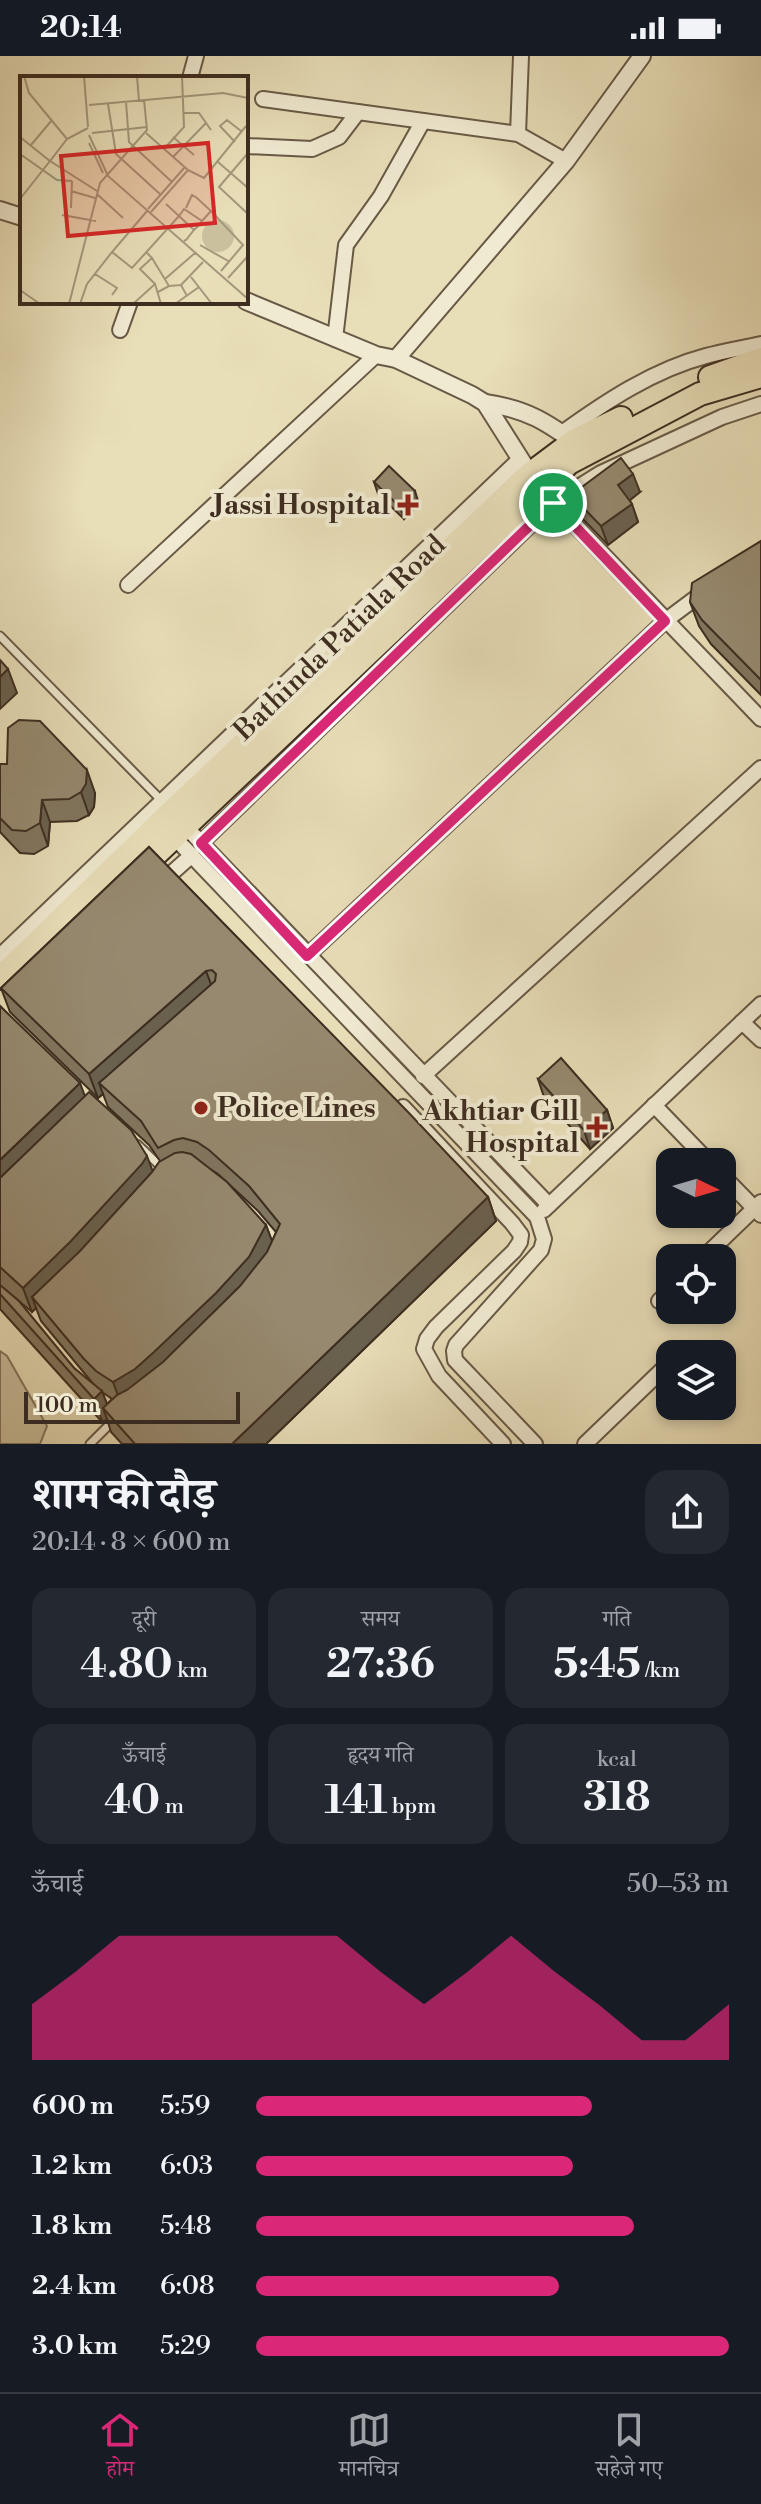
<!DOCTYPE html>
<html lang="hi">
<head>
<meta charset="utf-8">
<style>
	:root { --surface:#171b24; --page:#242831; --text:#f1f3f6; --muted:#9ea1a6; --line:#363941; --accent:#db2777 }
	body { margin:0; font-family:"Libre Bodoni","Noto Serif Devanagari",serif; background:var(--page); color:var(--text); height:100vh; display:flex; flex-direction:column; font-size:30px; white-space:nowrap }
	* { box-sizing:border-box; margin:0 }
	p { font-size:26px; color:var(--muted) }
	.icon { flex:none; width:44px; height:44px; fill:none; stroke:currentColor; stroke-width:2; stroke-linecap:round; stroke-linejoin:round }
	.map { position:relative; height:1388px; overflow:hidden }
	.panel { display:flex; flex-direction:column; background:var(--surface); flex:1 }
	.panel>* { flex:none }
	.needle { width:52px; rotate:95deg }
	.controls { position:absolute; left:656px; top:1092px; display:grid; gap:16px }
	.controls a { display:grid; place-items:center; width:80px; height:80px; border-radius:16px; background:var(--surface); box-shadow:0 4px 12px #0003; font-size:40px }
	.scale { position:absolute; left:24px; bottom:20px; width:216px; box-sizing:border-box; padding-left:8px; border:4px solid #3d2d20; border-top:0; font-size:22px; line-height:28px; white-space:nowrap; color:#3d2d20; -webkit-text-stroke:6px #f0ead1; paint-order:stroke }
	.pin { position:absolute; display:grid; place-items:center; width:68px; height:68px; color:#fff; margin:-34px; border:4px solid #fff; border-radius:50%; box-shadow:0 2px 8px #0007 }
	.round { display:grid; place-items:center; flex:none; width:84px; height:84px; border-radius:24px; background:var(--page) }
	.headline { display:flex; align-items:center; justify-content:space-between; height:136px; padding:0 32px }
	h1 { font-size:44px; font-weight:700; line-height:60px }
	.figures { display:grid; grid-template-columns:repeat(3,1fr); gap:12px; height:136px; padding:8px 32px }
	.figures div { display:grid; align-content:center; border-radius:20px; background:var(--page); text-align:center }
	.figures b { font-size:40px; font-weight:700 }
	.figures small { font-size:22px; font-weight:400 }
	.figures p { font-size:22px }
	.chart { height:224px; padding:16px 32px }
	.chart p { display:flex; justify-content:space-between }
	.chart svg { width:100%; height:144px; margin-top:8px; fill:var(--accent); opacity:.7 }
	ul { padding:0 32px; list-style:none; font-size:26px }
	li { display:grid; grid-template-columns:128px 96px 1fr; align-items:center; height:60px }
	li i { height:20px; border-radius:10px; background:var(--accent) }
	.status { display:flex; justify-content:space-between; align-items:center; height:56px; padding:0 40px; background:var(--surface); direction:ltr }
	.status svg { height:22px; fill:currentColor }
	.menu { display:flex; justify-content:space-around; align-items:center; height:112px; border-top:2px solid var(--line); background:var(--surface); font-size:22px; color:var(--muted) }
	.menu a { display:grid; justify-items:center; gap:4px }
	.menu .active { color:var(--accent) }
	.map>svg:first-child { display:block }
</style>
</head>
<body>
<div class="status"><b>20:14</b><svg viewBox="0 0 49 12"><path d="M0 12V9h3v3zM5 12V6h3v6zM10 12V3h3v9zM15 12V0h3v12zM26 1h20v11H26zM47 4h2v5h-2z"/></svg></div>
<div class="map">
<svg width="761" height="1388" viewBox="0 0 761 1388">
	<rect width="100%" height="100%" fill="#e8deb8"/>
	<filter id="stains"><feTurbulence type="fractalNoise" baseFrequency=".0025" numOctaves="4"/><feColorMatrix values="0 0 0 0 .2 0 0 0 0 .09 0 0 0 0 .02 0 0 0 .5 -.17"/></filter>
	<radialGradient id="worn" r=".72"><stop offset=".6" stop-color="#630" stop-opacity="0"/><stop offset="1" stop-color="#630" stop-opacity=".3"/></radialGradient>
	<polygon fill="#cbc09e" stroke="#84765f" stroke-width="2" points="0,1295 7,1300 47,1370 40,1388 0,1388"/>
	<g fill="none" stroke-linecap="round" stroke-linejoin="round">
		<defs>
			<g id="service">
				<polyline points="0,580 162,745"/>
				<polyline points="137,1088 159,1109 160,1114"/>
				<polyline points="90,1388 114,1364"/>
			</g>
			<g id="minor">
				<polyline points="190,22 196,0"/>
				<polyline points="263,43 518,78 566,105"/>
				<polyline points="518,78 521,0"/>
				<polyline points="246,90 312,93 339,81 358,56"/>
				<polyline points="120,274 130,246"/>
				<polyline points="335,283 346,189 381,140 423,65"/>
				<path d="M562,377c43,-31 91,-63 144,-77 18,-5 37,-8 55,-12"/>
				<polyline points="547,440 761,663"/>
				<polyline points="128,529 376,299"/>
				<polyline points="185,770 549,1149"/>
				<polyline points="174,781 537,1161 544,1183 541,1194 456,1289 454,1295 455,1304 535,1388"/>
				<polyline points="201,787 553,447 601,417 722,361 761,348"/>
				<polyline points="173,816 192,799"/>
				<polyline points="0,900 520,403"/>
				<polyline points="307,900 665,565 705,535"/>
				<polyline points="742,966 761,984"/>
				<polyline points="423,1020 761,712"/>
				<polyline points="654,1049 709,1106"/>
				<polyline points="403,1051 512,1167 521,1179 520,1186 514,1195 436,1271 427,1283 424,1293 439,1320 503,1388"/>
				<polyline points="722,1119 761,1159"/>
				<polyline points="544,1154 761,948"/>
				<polyline points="703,1202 761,1146"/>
				<polyline points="659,1245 670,1234"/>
				<polyline points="585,1388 664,1312"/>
			</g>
			<g id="tertiary">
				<polyline points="0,154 22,161"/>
				<polyline points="246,245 376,299 396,303 472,339 485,347 530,418"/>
				<polyline points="396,303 566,105 642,0"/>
				<path d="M485,347c42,6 62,19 96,44"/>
			</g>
			<g id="trunk">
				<polyline points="710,321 761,303"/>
				<polyline points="134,819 569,407 700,338 761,320"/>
				<polyline points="0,922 172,755 530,418 574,385 621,362"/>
			</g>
		</defs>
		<use href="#service" stroke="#685946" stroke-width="11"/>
		<use href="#minor" stroke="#685946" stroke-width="18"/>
		<use href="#tertiary" stroke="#685946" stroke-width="20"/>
		<use href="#trunk" stroke="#3d2d20" stroke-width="26"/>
		<use href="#service" stroke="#f0ead1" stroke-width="7"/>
		<use href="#minor" stroke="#f0ead1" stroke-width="14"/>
		<use href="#tertiary" stroke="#f0ead1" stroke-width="16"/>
		<use href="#trunk" stroke="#e8deb8" stroke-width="22"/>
	</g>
	<g fill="#81765f" stroke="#3d2d20" stroke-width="2" fill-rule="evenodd">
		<polygon points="374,426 419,448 404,463 378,438"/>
		<polygon points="640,436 630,444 638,466 608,489 578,458 571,439"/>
		<polygon points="761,485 761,639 711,588 699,570 690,546"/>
		<polygon points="0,708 95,737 94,751 89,759 77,765 50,766 48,790 34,798 20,797 0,776"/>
		<path d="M149,791l339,350 8,24 -230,223h-144l-11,-12 -4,-13 -4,4 -103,-114v-303l85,90 68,76 7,-11 -11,-16 -41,-38 -5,-13 -5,4 -88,-86 -9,-24zM210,1113l8,5 40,37 18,21 -4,10 -6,-17zM2,1231l30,25 4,-4 5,13 54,65 -21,-18zM102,1336l10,7 -5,5z"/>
		<polygon points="538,1023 607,1054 613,1072 590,1093 544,1041"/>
	</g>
	<g fill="#69604e" stroke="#3d2d20" stroke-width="2">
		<polygon points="633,418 640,436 625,448 618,429"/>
		<polygon points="415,435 419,448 404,463 400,451"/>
		<polygon points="632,448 638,466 608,489 601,470"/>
		<polygon points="8,613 17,637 0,653 0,621"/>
		<polygon points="87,714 95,737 94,751 89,759 81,736"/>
		<polygon points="42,744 50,766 48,790 40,767"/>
		<polygon points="206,915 215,939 99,1027 103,1038 98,1042 89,1018"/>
		<polygon points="80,1027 89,1051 0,1136 0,1104"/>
		<polygon points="607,1054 613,1072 590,1093 584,1074"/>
		<polygon points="147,1100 156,1124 32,1241 36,1252 32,1256 23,1232"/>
		<polygon points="488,1141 496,1165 266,1388 232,1388"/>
		<polygon points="266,1169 275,1193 258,1225 122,1350 113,1326"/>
		<polygon points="102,1335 111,1359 103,1352 107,1363 103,1367 94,1343"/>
	</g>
	<g fill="#96896f" stroke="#3d2d20" stroke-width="2">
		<polygon points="621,402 633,418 618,429 632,448 601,470 571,439"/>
		<polygon points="389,410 415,435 400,451 374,426"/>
		<polygon points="761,485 761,624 702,564 690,546 692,527"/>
		<polygon points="0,604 8,613 0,621"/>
		<polygon points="19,664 40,665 87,714 86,728 81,736 69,743 42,744 40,767 26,775 12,774 0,762 0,708 7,708 8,672"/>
		<polygon points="149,791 408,1056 488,1141 232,1388 135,1388 103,1352 117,1339 127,1334 163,1306 240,1230 267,1196 280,1168 249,1130 209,1094 197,1086 183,1082 174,1084 158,1092 141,1065 99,1027 215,925 216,918 212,914 206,915 89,1018 1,932"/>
		<polygon points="0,950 80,1027 0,1104"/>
		<polygon points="561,1002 607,1054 584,1074 538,1023"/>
		<polygon points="89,1036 131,1074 147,1100 142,1108 71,1185 23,1232 0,1211 0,1122"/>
		<polygon points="182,1096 191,1098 227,1126 266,1169 249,1201 216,1237 154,1296 135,1313 113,1326 96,1315 84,1303 32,1241 80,1195 152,1116 159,1106 175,1097"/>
		<polygon points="0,1229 19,1245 74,1312 102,1335 94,1343 0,1238"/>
	</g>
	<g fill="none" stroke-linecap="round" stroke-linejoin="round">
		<defs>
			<polygon id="route" points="553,447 665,565 307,900 201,787"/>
		</defs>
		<use href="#route" stroke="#fff" stroke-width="16"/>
		<use href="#route" stroke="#db2777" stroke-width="10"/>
	</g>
	<g fill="#8f2418" stroke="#f0ead1" stroke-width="3">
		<path d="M404 437h8v8h8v8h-8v8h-8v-8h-8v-8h8z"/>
		<circle cx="201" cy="1052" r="8"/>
		<path d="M593 1059h8v8h8v8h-8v8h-8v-8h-8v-8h8z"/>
	</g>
	<g text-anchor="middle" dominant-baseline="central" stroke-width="8" stroke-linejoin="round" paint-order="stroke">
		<g font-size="28" font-weight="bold" fill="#3d2d20" stroke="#f0ead1" text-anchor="end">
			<text x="390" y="449">Jassi Hospital</text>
			<text x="217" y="1052" text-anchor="start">Police Lines</text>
			<text x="579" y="1055">Akhtiar Gill<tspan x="579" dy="32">Hospital</tspan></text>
		</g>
		<g font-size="28" fill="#3d2d20" stroke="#f0ead1">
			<text transform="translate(340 582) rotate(-44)">Bathinda Patiala Road</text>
		</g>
	</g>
	<g transform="translate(20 20)">
		<rect width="228" height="228" fill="#e8deb8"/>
		<path d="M182 160a16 16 0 1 1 32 0a16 16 0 1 1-32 0Z" fill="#cbc09e"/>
		<path fill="none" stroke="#a4977b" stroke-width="2" d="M4,0l5,17 38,46M64,0l4,51M117,0l2,25M106,26l3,40 43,40M88,28l8,50 45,41M69,29l134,-12 25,5M163,37h16l12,17M72,57l55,-6M126,57l42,37M69,59l19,41 140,123M0,61l30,24 17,-22 21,-11M153,61l21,18M215,66l-15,-16 7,-6 14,11M69,67l14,30M11,69l21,-25M144,73l20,-22 -2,-51M228,77l-29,34 29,27M0,78l37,26 15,1M153,81l33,-34M198,86l30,26M51,115l24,7M77,118l26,24M0,123l30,-38 47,30M51,132l1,-27M166,132l6,-13 5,3 14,13 -9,10M128,133l37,-42M127,135l-35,41 20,16 47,-52 -13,-12M191,135l32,34 -22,26M131,136l37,-42 16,8 42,-52M42,139l34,6M164,165l2,-1 8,-10 4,-4 4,-5 -18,-12 -5,7 15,14M180,169l30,17M127,177l5,5 -12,11 15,15M132,182l17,28 -11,6M75,198l22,14 -5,7M171,201l21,27M208,202l20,-22M145,203l30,-26M161,209l22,-23M149,210l12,-1 6,11M0,214l20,14M49,228l31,-121 47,-53 -3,-30M60,228l7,-20 25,-32M113,228l22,-20 6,20M155,228l24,-17"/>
		<path fill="#d62828" fill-opacity="0.15" stroke="#d62828" stroke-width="4" d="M188,67l7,80 -147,13 -7,-80z"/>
		<rect width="228" height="228" fill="none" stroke="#3d2d20" stroke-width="4"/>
	</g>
	<rect width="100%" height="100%" filter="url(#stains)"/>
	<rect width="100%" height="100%" fill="url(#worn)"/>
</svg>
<div class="controls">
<a><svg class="needle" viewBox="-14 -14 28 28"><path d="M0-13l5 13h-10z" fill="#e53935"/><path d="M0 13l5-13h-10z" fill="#9ea1a6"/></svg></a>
<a><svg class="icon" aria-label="locate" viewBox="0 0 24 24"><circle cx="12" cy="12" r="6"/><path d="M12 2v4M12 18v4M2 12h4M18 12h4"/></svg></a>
<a><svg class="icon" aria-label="layers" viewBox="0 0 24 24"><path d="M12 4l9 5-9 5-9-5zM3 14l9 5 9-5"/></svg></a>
</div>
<div class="scale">100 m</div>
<div class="pin" style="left:553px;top:447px;background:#1e9e55"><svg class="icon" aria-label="arrive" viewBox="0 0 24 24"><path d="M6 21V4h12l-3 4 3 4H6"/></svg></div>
</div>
<section class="panel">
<div class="headline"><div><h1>शाम की दौड़</h1><p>20:14 · 8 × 600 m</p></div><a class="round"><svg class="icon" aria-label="share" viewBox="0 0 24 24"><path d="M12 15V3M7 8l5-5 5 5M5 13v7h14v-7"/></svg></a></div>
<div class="figures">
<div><p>दूरी</p><b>4.80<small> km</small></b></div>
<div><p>समय</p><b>27:36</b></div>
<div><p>गति</p><b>5:45<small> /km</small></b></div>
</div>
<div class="figures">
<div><p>ऊँचाई</p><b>40<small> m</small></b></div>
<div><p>हृदय गति</p><b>141<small> bpm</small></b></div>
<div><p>kcal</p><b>318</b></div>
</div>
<div class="chart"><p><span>ऊँचाई</span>50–53 m</p>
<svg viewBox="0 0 160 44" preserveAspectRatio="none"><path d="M0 44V27L10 17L20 6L30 6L40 6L50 6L60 6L70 6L80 17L90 27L100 17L110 6L120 17L130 27L140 38L150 38L160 27V44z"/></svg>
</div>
<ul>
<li><b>600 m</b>5:59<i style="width:71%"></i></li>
<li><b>1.2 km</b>6:03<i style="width:67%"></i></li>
<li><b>1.8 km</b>5:48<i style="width:80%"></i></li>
<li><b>2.4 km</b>6:08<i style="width:64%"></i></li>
<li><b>3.0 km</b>5:29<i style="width:100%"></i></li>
</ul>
</section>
<nav class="menu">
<a class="active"><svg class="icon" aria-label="home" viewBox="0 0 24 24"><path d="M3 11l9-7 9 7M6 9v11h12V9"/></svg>होम</a>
<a><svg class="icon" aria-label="map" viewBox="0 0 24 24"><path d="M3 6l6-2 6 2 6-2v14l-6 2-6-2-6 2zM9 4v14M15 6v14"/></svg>मानचित्र</a>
<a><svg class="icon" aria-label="saved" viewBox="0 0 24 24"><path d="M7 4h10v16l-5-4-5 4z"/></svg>सहेजे गए</a>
</nav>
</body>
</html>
